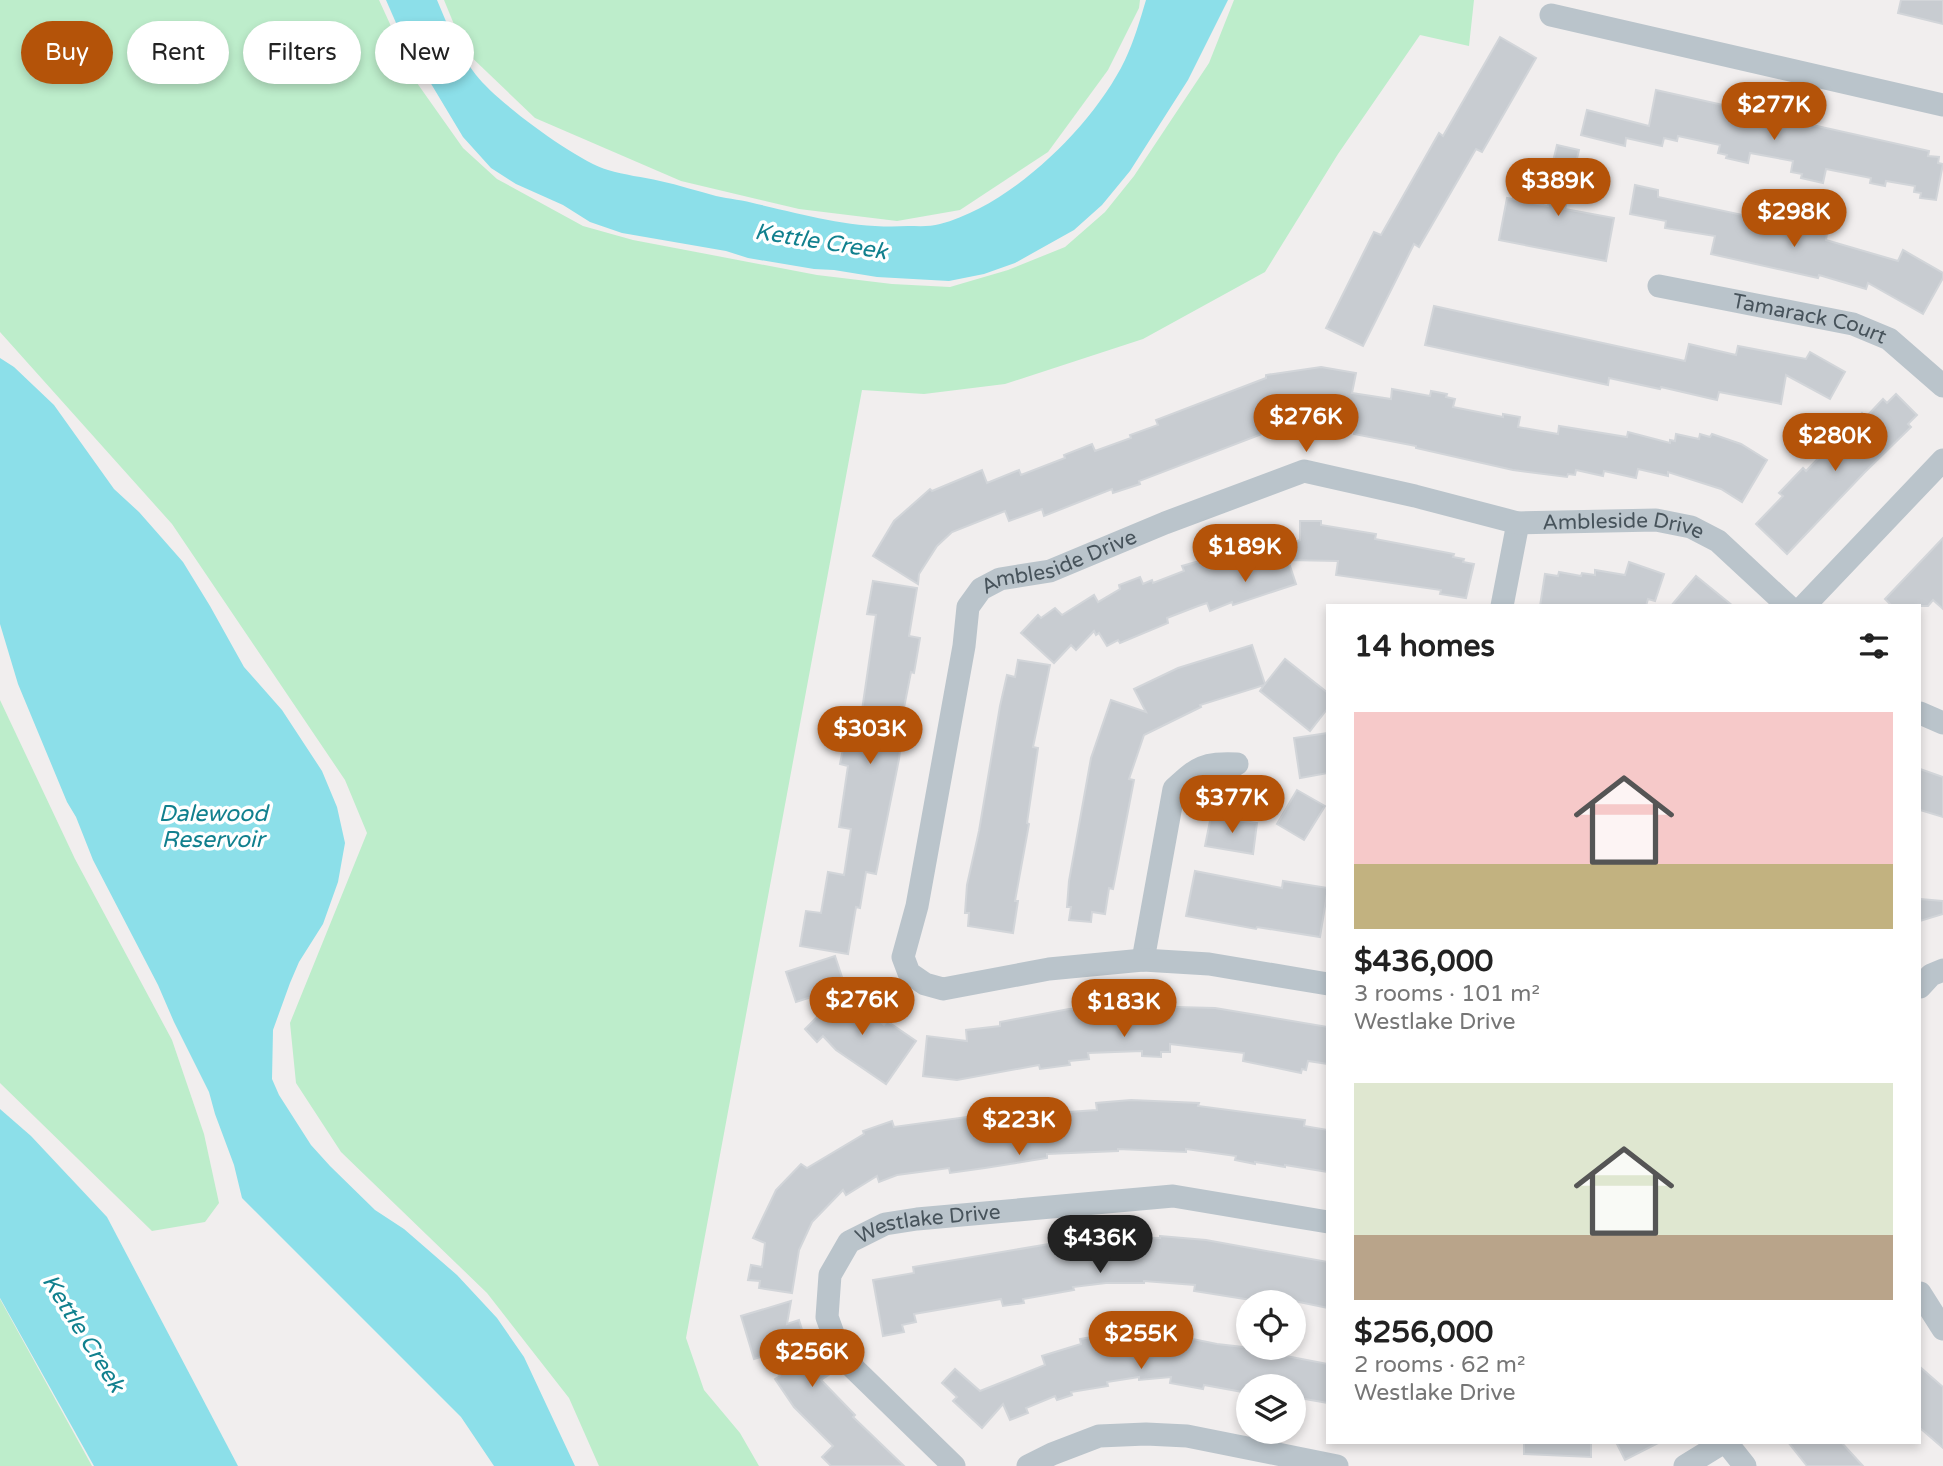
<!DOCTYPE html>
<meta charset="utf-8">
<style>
:root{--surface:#fff;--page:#f6f6f6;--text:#222;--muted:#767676;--accent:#b45309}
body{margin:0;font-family:"Varela Round",sans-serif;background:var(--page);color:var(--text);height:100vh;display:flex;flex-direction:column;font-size:26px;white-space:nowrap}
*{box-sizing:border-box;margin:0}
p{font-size:23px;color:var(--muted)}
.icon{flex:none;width:38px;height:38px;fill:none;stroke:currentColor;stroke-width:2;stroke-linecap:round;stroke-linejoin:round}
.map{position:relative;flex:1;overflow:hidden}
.drawer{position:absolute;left:1326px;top:604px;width:595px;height:840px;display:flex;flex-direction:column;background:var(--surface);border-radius:0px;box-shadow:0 4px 10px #0003}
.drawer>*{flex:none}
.guide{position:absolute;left:21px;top:21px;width:665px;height:63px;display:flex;gap:14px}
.tools{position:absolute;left:1236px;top:1290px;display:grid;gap:14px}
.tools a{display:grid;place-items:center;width:70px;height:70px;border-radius:50%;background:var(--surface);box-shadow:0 4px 10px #0003;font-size:35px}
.price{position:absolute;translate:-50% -60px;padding:0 16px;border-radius:24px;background:var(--accent);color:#fff;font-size:23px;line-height:46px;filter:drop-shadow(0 2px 4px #0008)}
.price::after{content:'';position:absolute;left:50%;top:42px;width:21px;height:16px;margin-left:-10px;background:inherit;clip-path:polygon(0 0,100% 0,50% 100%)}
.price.current{background:#222;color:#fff}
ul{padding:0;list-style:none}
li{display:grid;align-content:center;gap:14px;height:371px;padding:0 28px}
li span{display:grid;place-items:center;height:217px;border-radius:0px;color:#555}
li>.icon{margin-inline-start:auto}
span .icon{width:126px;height:126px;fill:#fffc;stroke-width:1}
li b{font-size:30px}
h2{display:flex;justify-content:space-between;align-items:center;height:84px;padding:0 28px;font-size:30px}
.tag{padding:0 24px;border-radius:32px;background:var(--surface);box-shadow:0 4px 10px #0003;font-size:24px;line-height:63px}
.tag.current{background:var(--accent);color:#fff}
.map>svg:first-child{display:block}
.green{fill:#bdedcb}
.water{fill:#8cdfe9}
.building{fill:#c8ccd1;stroke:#d2d5d9;stroke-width:2}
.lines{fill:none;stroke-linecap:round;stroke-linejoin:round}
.street{stroke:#bac4cb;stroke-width:23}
.labels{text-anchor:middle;stroke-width:7;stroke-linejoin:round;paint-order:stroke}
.street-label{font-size:21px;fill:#47535b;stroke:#fff}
.water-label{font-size:23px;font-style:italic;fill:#11808e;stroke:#fff}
</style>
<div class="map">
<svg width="1943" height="1466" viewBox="0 0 1943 1466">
<rect width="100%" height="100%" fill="#f1eeee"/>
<g class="green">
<polygon points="0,0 379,0 417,83 463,148 497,179 583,226 633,240 817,275 892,284 950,287 1008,270 1065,247 1105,212 1134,176 1209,63 1234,0 1474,0 1469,46 1420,35 1338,154 1265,272 1143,339 1005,384 924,394 862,390 686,1338 704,1390 740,1433 759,1466 599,1466 569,1398 487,1293 341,1152 296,1083 290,1023 367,833 345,780 172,524 0,332"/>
<polygon points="444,0 1140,0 1139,8 1108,70 1048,152 960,210 897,221 799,209 681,181 535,118 465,51"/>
<polygon points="0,700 75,859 172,1040 204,1134 219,1203 205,1222 152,1231 0,1083"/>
<polygon points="0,1299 92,1466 0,1466"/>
</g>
<g class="water">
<path d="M386 0H437C448 26 458 52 476 75 497 102 575 160 608 170 624 175 643 177 660 181 679 185 697 191 716 196 729 199 744 200 757 204 810 216 853 229 908 226 918 226 930 227 940 224 1012 205 1093 126 1125 60 1134 41 1140 20 1146 0H1228L1188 80 1130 171 1102 205 1074 230 1015 263 984 274 949 281 877 277 834 270 814 269 748 258 726 251 622 233 590 222 563 205 516 184 491 168 463 137 400 32Z"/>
<polygon points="0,358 14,367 54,405 114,489 139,512 183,562 210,606 244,667 282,710 322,771 337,807 345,843 338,882 323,924 299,962 290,983 273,1030 272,1079 279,1095 311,1145 330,1166 375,1210 404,1229 457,1275 497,1318 524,1357 575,1466 494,1466 461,1417 242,1198 234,1165 215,1114 209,1092 174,1022 158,985 93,860 76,817 67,802 18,684 0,624"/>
<polygon points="0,1109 31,1136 107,1217 238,1466 94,1466 0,1298"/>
</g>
<g class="building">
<polygon points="1901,0 1943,0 1943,24 1898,13"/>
<polygon points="1500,37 1536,58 1482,152 1476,149 1419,247 1414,244 1363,346 1326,328 1374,232 1381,235 1439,133 1443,136"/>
<polygon points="1656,90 1929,151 1928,156 1939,157 1938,163 1943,164 1936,200 1920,198 1921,193 1914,192 1915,186 1886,181 1885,186 1870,183 1871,178 1826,169 1823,183 1801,178 1802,174 1791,172 1793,161 1750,153 1748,163 1726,158 1727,155 1718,153 1720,145 1678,136 1677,141 1664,138 1662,146 1626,138 1625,146 1581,135 1587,110 1649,126"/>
<polygon points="1557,145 1579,150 1565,209 1614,218 1606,261 1499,240 1507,198 1548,206 1555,176 1550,174"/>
<polygon points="1635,185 1658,190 1658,197 1827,233 1826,240 1898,261 1903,250 1943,273 1943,278 1923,314 1868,283 1866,289 1819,275 1818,278 1711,254 1715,236 1665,228 1666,221 1630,214"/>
<polygon points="1434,306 1685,361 1689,344 1736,355 1738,346 1806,359 1810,352 1845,372 1830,399 1786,375 1781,404 1719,392 1717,400 1661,387 1660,389 1609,378 1608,385 1425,345"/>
<polygon points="1321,367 1356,373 1352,393 1391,399 1392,389 1430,396 1431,391 1447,394 1446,397 1455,399 1453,407 1503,417 1503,414 1520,417 1518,427 1558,434 1559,426 1627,437 1628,432 1670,443 1670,440 1675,441 1676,434 1699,439 1700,434 1710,437 1712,434 1741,444 1767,460 1742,502 1721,489 1668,472 1668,476 1638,469 1636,478 1604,471 1603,476 1576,470 1575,475 1568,474 1567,477 1513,470 1416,448 1416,446 1354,434 1357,418 1316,411 1266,420 1268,426 1260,429 1262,434 1139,481 1140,484 1113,493 1112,489 1044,516 1042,509 1009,521 1005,511 952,532 937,546 919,574 918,584 873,556 894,521 930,489 932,491 982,470 987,483 1019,470 1021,475 1065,458 1064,455 1092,444 1095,451 1131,438 1130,435 1158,425 1156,420 1266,378 1266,375"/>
<polygon points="1896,394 1917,415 1908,424 1911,427 1864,473 1787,554 1756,524 1783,496 1779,493 1803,468 1806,471 1862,413 1866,417 1883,399 1887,403"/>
<polygon points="1300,521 1321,521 1321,525 1376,534 1375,539 1454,554 1453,557 1464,559 1463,562 1474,564 1466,598 1440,594 1441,590 1336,575 1338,561 1288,560 1296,584 1233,605 1232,602 1210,611 1207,603 1198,606 1167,618 1168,623 1120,643 1118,640 1107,646 1099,633 1096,635 1094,631 1076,650 1071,645 1054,663 1021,633 1038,615 1041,618 1055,608 1062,615 1094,595 1098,602 1120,589 1119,585 1140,577 1143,584 1152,580 1153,583 1184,571 1182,566 1210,558 1268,537 1272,550 1300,540"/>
<polygon points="1943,538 1943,609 1933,600 1928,606 1892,606 1885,599"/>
<polygon points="1629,562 1664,574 1655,601 1648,599 1646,606 1540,606 1545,574 1558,576 1559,572 1581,576 1582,573 1595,575 1595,570 1625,575"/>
<polygon points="1696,576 1733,606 1671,606"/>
<polygon points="873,581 917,588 909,636 920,638 914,673 911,672 902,718 904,719 899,759 876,874 866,872 860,908 856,907 848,954 800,946 806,911 821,913 828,872 844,875 851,829 839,827 848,766 840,764 843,749 856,751 876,615 867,614"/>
<polygon points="1252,645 1265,684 1285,659 1328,693 1328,708 1310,731 1260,691 1264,685 1200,705 1201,707 1144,735 1129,779 1134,780 1113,889 1109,888 1105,914 1092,912 1091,922 1069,920 1071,907 1067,907 1069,881 1091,758 1111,700 1146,712 1134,689 1178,668"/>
<polygon points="1018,660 1050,665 1033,747 1038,748 1027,823 1029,824 1015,901 1018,901 1013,933 968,926 969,913 965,913 967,885 979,831 1000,706 1007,675 1015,677"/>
<polygon points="1328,733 1328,773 1300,778 1294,738"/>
<polygon points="1920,769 1943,777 1943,817 1920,810"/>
<polygon points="1297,790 1325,806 1304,840 1277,824"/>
<polygon points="1211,816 1257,823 1253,854 1205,846"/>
<polygon points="1195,871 1282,888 1283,881 1328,888 1320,937 1257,927 1256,929 1186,916"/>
<polygon points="1920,899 1943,901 1943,914 1920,921"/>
<polygon points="835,956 845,986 796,1002 786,972"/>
<polygon points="846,988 852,1007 859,1000 884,1025 887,1021 916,1041 886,1084 836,1050 823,1036 817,1042 805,1029"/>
<polygon points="1138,1006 1215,1008 1328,1027 1328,1064 1308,1061 1306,1070 1302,1069 1301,1073 1243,1061 1244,1053 1170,1044 1170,1052 1161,1052 1161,1057 1142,1056 1142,1051 1088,1053 1089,1059 1069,1061 1070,1065 1040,1069 1039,1065 957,1080 923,1076 927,1036 967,1041 966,1030 1000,1026 1000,1022 1069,1009"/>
<polygon points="1131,1100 1199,1103 1198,1106 1305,1120 1304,1126 1328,1130 1328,1172 1285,1165 1285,1167 1255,1162 1255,1164 1235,1160 1236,1156 1186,1149 1186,1152 1118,1149 1118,1151 1047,1154 1047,1158 985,1168 950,1173 949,1168 897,1175 879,1182 877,1176 846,1195 843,1190 812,1222 799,1250 792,1293 759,1288 760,1281 748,1280 751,1265 762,1267 765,1243 753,1238 776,1190 801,1164 807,1168 864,1134 863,1131 892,1121 894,1127 1003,1112 1004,1115 1009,1114 1011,1124 1069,1115 1069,1112 1097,1110 1096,1103"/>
<polygon points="1160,1236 1206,1240 1328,1262 1328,1308 1265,1295 1264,1302 1194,1291 1195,1285 1144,1281 1144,1283 1106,1283 1073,1287 1074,1290 1023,1299 1024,1303 1003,1306 1001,1299 914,1314 916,1322 902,1325 904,1332 883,1336 873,1280 914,1273 913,1267 1073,1240 1100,1237 1160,1238"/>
<polygon points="791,1301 787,1324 799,1320 812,1362 819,1358 830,1374 821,1380 855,1415 853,1417 904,1466 831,1466 822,1457 833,1446 794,1407 775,1379 780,1376 767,1355 754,1359 741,1316"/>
<polygon points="1162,1328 1163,1333 1217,1344 1287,1352 1286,1356 1328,1364 1328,1403 1293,1397 1293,1386 1248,1386 1248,1393 1204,1385 1203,1389 1170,1383 1171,1377 1139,1380 1139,1377 1107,1382 1108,1386 1071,1392 1072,1395 1057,1400 1055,1396 1026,1408 1028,1413 1010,1420 1003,1404 982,1428 953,1401 957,1397 942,1383 955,1369 980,1391 1045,1365 1042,1356 1081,1344 1080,1339 1125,1331"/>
<polygon points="1920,1367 1943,1387 1943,1448 1920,1428"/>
<polygon points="1524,1442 1591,1442 1591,1457 1524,1454"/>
<polygon points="1616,1442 1660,1442 1625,1460"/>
<polygon points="1788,1442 1841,1442 1863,1466 1807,1466"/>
</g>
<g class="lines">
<g class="street">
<polyline points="1551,15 1943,105"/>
<path id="s1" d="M1659 286 1853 324 1889 339 1943 386"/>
<polyline points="1502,606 1518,523"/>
<polyline points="1804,606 1943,460"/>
<polyline points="1920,713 1943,723"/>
<path d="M1143 960 1174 789C1199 766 1203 763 1237 764"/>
<path id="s2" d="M1328 984 1209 964 1143 960 1049 969 943 989 925 984 909 973 903 957 917 906 964 646 968 607 981 589 1000 579 1050 571 1165 523 1304 471 1415 496 1518 523 1656 520 1691 527 1718 541 1788 606"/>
<polyline points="1920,987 1931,975 1943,970"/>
<polyline points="1920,1293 1943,1329"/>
<polyline points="1726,1442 1745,1466"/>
<path id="s3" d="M954 1466 841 1356 827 1317 830 1275 849 1242 885 1224 917 1219 1173 1196 1328 1222"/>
<polyline points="1028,1466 1052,1454 1099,1436 1146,1434 1187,1436 1337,1466"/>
<polyline points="1685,1466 1724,1442"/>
</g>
</g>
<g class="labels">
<g class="street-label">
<text dy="7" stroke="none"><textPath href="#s1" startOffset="154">Tamarack Court</textPath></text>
<text dy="7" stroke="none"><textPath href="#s2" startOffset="1494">Ambleside Drive</textPath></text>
<text dy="7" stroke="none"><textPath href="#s2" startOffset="906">Ambleside Drive</textPath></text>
<text dy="7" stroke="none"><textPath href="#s3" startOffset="362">Westlake Drive</textPath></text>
</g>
<g class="water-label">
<text transform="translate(821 241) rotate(9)" y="8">Kettle Creek</text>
<text x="213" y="821">Dalewood<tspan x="213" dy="26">Reservoir</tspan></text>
<text transform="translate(84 1333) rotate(58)" y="8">Kettle Creek</text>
</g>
</g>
</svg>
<div class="tools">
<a><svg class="icon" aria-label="locate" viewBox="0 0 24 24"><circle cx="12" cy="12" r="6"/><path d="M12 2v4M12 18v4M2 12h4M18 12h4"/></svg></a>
<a><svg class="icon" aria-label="layers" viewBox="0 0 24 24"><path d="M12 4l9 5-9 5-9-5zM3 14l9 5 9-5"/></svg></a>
</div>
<b class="price" style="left:1774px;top:142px">$277K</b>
<b class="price" style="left:1558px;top:218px">$389K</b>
<b class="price" style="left:1794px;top:249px">$298K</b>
<b class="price" style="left:1306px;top:454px">$276K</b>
<b class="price" style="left:1835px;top:473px">$280K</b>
<b class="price" style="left:1245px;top:584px">$189K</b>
<b class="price" style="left:870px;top:766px">$303K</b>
<b class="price" style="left:1232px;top:835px">$377K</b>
<b class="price" style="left:862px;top:1037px">$276K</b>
<b class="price" style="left:1124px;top:1039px">$183K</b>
<b class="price" style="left:1019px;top:1157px">$223K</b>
<b class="price current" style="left:1100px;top:1275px">$436K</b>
<b class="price" style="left:1141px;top:1371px">$255K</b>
<b class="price" style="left:812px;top:1389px">$256K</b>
<div class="guide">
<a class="tag current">Buy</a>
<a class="tag">Rent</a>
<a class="tag">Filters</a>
<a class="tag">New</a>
</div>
<section class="drawer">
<h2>14 homes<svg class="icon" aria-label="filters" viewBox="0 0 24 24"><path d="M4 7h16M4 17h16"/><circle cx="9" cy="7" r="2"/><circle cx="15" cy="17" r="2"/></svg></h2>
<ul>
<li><span style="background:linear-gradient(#f6c9c9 70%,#c2b280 0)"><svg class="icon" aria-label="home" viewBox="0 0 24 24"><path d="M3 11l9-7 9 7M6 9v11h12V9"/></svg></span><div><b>$436,000</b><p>3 rooms · 101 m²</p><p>Westlake Drive</p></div></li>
<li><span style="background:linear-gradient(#dfe7d0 70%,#b9a48a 0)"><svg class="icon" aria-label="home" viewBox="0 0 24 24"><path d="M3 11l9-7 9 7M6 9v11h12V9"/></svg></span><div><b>$256,000</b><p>2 rooms · 62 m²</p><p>Westlake Drive</p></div></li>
</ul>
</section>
</div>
